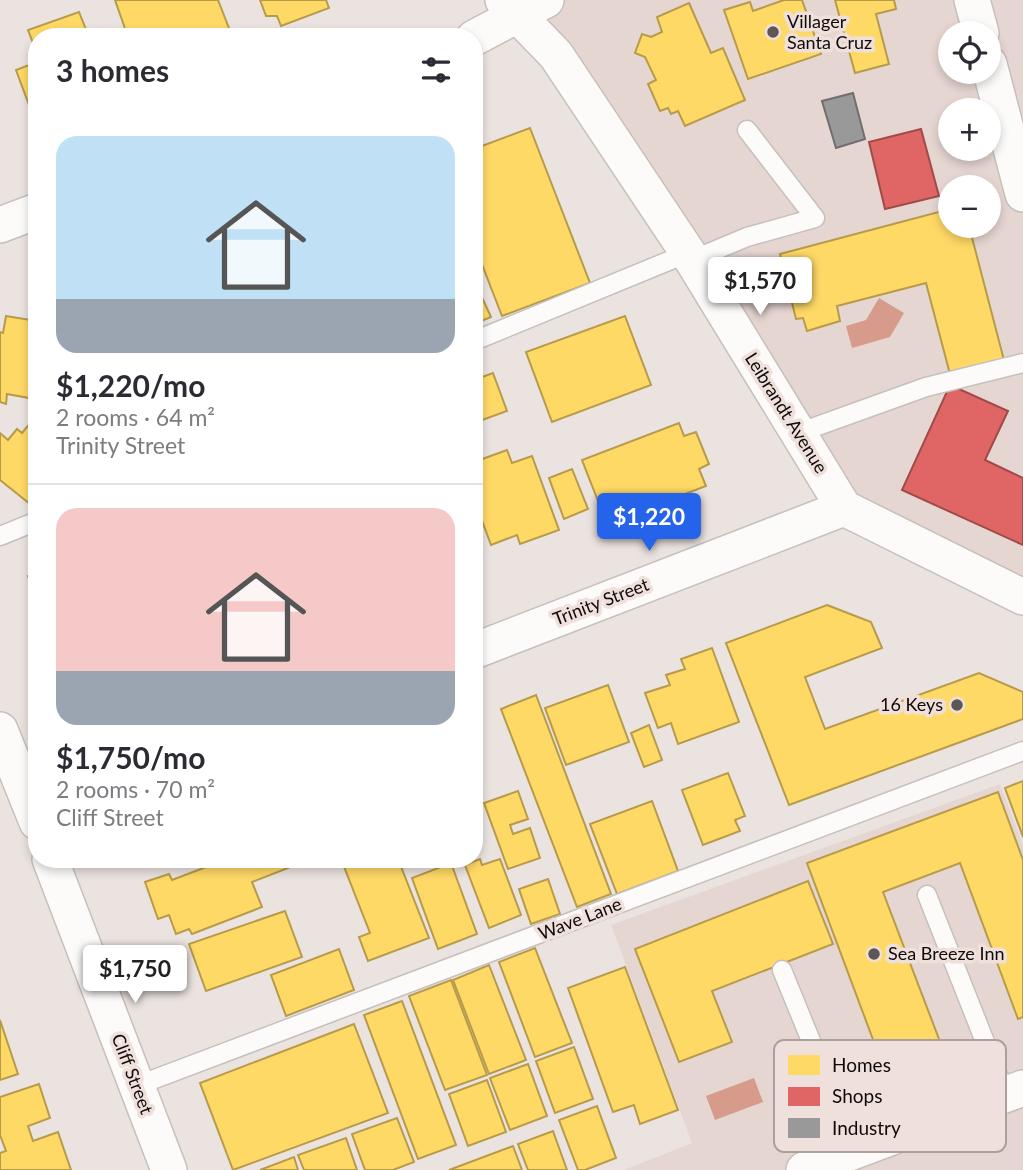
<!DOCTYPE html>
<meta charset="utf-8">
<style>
:root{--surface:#fff;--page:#f7f7f7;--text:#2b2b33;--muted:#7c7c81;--line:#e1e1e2;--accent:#2563eb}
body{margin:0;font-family:Lato,sans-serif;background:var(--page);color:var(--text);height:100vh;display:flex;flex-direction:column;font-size:26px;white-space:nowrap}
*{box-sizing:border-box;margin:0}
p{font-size:23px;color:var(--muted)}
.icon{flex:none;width:38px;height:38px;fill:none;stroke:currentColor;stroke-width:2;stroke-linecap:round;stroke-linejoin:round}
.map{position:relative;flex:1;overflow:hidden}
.details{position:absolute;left:28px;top:28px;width:455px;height:840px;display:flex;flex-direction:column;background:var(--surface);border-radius:28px;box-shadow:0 4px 10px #0003}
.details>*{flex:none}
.fabs{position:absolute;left:938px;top:21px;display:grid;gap:14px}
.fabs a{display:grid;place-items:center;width:63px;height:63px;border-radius:50%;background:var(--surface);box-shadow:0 4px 10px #0003;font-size:35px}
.price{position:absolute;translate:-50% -60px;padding:0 16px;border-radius:7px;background:#fff;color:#222;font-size:23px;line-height:46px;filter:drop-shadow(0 2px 4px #0008)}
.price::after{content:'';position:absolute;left:50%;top:42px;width:21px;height:16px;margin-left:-10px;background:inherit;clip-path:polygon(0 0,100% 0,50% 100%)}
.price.current{background:var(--accent);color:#fff}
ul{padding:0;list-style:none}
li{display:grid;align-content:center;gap:14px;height:371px;padding:0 28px}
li+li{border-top:2px solid var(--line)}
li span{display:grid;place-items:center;height:217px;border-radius:21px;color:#555}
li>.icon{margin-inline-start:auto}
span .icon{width:126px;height:126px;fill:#fffc;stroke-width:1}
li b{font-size:30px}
h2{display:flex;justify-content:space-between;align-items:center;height:84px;padding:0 28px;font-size:30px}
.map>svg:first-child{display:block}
.built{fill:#e6d6d1;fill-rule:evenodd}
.water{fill:#d79b8c}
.homes{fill:#ffd966;stroke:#b79b4a;stroke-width:2}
.shops{fill:#e06666;stroke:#a14a4a;stroke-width:2}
.industry{fill:#999;stroke:#706e6e;stroke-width:2}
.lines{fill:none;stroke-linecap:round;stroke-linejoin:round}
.lane-casing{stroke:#c6c0bd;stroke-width:21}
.street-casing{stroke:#c6c0bd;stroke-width:38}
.lane{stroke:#fcfbfa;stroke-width:18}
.street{stroke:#fcfbfa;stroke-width:35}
.poi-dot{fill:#5c5654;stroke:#efe0dc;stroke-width:2.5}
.labels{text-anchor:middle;stroke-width:7;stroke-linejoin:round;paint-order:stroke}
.poi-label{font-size:18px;fill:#0f0a09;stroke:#efe0dc;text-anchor:start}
.street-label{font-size:18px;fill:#0f0a09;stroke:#efe0dc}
.key{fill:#efe0dc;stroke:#aca09d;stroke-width:2}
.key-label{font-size:19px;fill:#0f0a09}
</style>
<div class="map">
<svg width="1023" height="1170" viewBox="0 0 1023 1170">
<rect width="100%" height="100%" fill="#ebe3e0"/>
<g class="built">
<path d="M537 0H1023V597L844 508 519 16ZM950 33H989V72H950ZM950 110H989V149H950ZM950 187H989V226H950Z"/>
<polygon points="1000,784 1023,845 1023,1170 624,1170 692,1143 611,925"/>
</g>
<g class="water">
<polygon points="879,298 904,313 890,337 852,348 846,326 866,320"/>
<polygon points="754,1078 763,1102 715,1120 706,1096"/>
</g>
<g class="homes">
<polygon points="115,0 218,0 232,36 128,37"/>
<polygon points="260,0 326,0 329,8 281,26 277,16 266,16"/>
<polygon points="784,0 802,0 821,54 748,79 724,10 750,2 753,11"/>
<polygon points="835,0 894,0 896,9 876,14 889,64 855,73"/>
<polygon points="689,3 711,53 723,48 745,100 685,126 678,111 671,114 668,108 660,111 648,84 656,80 645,57 635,53 642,34 651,37 662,32 657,17"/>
<polygon points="79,12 89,37 37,37 37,53 28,30"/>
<polygon points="37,62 37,120 35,121 16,70"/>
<polygon points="530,128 590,283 502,316 474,244 474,149"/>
<polygon points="950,209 950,226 969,226 1005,364 951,378 926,283 837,306 840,321 807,331 803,318 796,319 780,254"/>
<polygon points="474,280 491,317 474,324"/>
<polygon points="6,316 37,321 37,392 31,391 29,398 7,394 6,404 0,402 0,332 3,333"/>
<polygon points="625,316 651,385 552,422 526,352"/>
<polygon points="493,373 507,411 474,423 474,380"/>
<polygon points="36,416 37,507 35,508 0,480 0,433 8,440 17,429 22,433"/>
<polygon points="679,423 684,436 696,432 709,464 699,469 706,486 607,524 582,460"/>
<polygon points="507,450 512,463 532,456 559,530 520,544 517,535 491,545 474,499 474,462"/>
<polygon points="572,469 588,509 564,519 549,478"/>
<polygon points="37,573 37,600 28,576"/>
<polygon points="827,605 871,622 882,648 805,677 825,729 979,673 1023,692 1023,719 789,805 726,643"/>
<polygon points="712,648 739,722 678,744 671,723 658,728 645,693 670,685 666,675 685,669 681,659"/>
<polygon points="608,685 629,742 566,765 545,708"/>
<polygon points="536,695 611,894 577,907 501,709"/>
<polygon points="649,725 662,760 644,767 631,733"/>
<polygon points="728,773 745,816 735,820 740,831 703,845 682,790"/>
<polygon points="1023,781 1023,837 1005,788"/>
<polygon points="474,786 481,805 474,808"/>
<polygon points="518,791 528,819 510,825 513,834 530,828 540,858 508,869 484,803"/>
<polygon points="998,792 1023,860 1023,1017 1018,1019 960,863 883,892 942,1047 884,1069 807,863"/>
<polygon points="652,801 678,871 617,894 590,824"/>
<polygon points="227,859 305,859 306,861 252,882 262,907 192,934 189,929 176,934 169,915 158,919 145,882 169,874 172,880"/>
<polygon points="341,859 398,859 429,938 368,961 359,937 370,933"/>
<polygon points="480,859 482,865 500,859 521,915 489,928 465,865"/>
<polygon points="451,863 477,934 438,949 412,878"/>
<polygon points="548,879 560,914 531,924 519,889"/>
<polygon points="808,881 833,944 712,991 732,1042 679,1062 635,949"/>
<polygon points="285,911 302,957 206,991 189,944"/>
<polygon points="535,948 572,1043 535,1057 499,962"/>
<polygon points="339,949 354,990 286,1016 271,975"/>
<polygon points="489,965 526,1060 489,1074 453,980"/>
<polygon points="625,967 678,1110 640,1124 634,1105 613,1112 568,988"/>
<polygon points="451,980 487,1075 445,1090 409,996"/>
<polygon points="402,1001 456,1145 418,1159 364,1015"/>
<polygon points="0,1020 18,1074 0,1080"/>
<polygon points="354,1024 388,1113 233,1170 200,1083"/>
<polygon points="574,1047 593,1099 555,1113 536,1061"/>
<polygon points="528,1064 547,1116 510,1130 490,1078"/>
<polygon points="487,1080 506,1132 468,1146 449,1094"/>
<polygon points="39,1084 50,1118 28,1126 33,1141 58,1132 71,1170 0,1170 0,1153 6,1151 0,1135 0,1097"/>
<polygon points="597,1106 616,1158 585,1170 578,1170 559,1120"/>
<polygon points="397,1118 414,1162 393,1170 365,1170 352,1134"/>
<polygon points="553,1131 567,1170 528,1170 518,1144"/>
<polygon points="346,1138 357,1170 304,1170 298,1155"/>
<polygon points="513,1146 522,1170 449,1170"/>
<polygon points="294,1157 298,1170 260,1170"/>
</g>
<g class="shops">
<polygon points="921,129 939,196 885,209 869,142"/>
<polygon points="950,385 1008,411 985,460 1023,478 1023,545 902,490"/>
</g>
<polygon class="industry" points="853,93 865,139 836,148 822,101"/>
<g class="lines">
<g class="lane-casing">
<g id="lane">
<polyline points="692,260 747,237 815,218 747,130"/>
<polyline points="474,341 688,253"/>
<polyline points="798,433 926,387 1023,363"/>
<polyline points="0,536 37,521"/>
<polyline points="927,895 1006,1095"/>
<polyline points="782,970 856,1151"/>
<polyline points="136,1086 1023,751"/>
</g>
</g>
<g class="street-casing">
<g id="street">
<polyline points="503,0 556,55 688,253 844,508 1023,597"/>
<polyline points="972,0 981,33"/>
<polyline points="474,38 546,0"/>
<polyline points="989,64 1023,194"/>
<polyline points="0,225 37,211"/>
<polyline points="474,651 844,508"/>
<polyline points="0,730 37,822"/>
<polyline points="50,859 169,1170"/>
<polyline points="804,1170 1023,1088"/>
</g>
</g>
<use href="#lane" class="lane"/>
<use href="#street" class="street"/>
</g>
<g class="poi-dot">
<circle cx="773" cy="32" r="7"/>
<circle cx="957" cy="705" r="7"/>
<circle cx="874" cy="954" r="7"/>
</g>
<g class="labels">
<g class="poi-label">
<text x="787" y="28">Villager<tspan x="787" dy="21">Santa Cruz</tspan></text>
<text x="943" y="711" text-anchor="end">16 Keys</text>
<text x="888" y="960">Sea Breeze Inn</text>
</g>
<g class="street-label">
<text transform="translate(786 413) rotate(58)" y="6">Leibrandt Avenue</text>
<text transform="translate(601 602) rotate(-21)" y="6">Trinity Street</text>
<text transform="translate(580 919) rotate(-21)" y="6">Wave Lane</text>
<text transform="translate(132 1074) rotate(69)" y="6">Cliff Street</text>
</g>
</g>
<rect x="774" y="1040" width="232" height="112" rx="10" class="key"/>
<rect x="788" y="1055" width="32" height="20" fill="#ffd966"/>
<rect x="788" y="1087" width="32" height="19" fill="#e06666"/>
<rect x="788" y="1118" width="32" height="20" fill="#999"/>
<g class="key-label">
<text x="832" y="1072">Homes</text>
<text x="832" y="1103">Shops</text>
<text x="832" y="1135">Industry</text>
</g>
</svg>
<div class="fabs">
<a><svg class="icon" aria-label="locate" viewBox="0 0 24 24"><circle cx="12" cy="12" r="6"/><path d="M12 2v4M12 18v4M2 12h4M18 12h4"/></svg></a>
<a>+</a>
<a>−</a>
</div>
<b class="price" style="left:760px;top:317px">$1,570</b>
<b class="price current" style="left:649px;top:553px">$1,220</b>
<b class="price" style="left:135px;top:1005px">$1,750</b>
<section class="details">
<h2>3 homes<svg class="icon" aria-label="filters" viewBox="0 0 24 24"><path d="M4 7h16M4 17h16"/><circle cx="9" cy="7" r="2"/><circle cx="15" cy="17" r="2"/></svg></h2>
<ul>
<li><span style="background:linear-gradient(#bfe0f5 75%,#9aa5b1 0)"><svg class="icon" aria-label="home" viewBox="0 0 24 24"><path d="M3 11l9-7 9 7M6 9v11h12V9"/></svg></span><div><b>$1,220/mo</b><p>2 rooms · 64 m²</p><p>Trinity Street</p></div></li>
<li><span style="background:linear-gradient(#f6c9c9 75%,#9aa5b1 0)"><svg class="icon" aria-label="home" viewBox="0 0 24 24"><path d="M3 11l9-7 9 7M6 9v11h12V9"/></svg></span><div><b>$1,750/mo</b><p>2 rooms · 70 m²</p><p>Cliff Street</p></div></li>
</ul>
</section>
</div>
